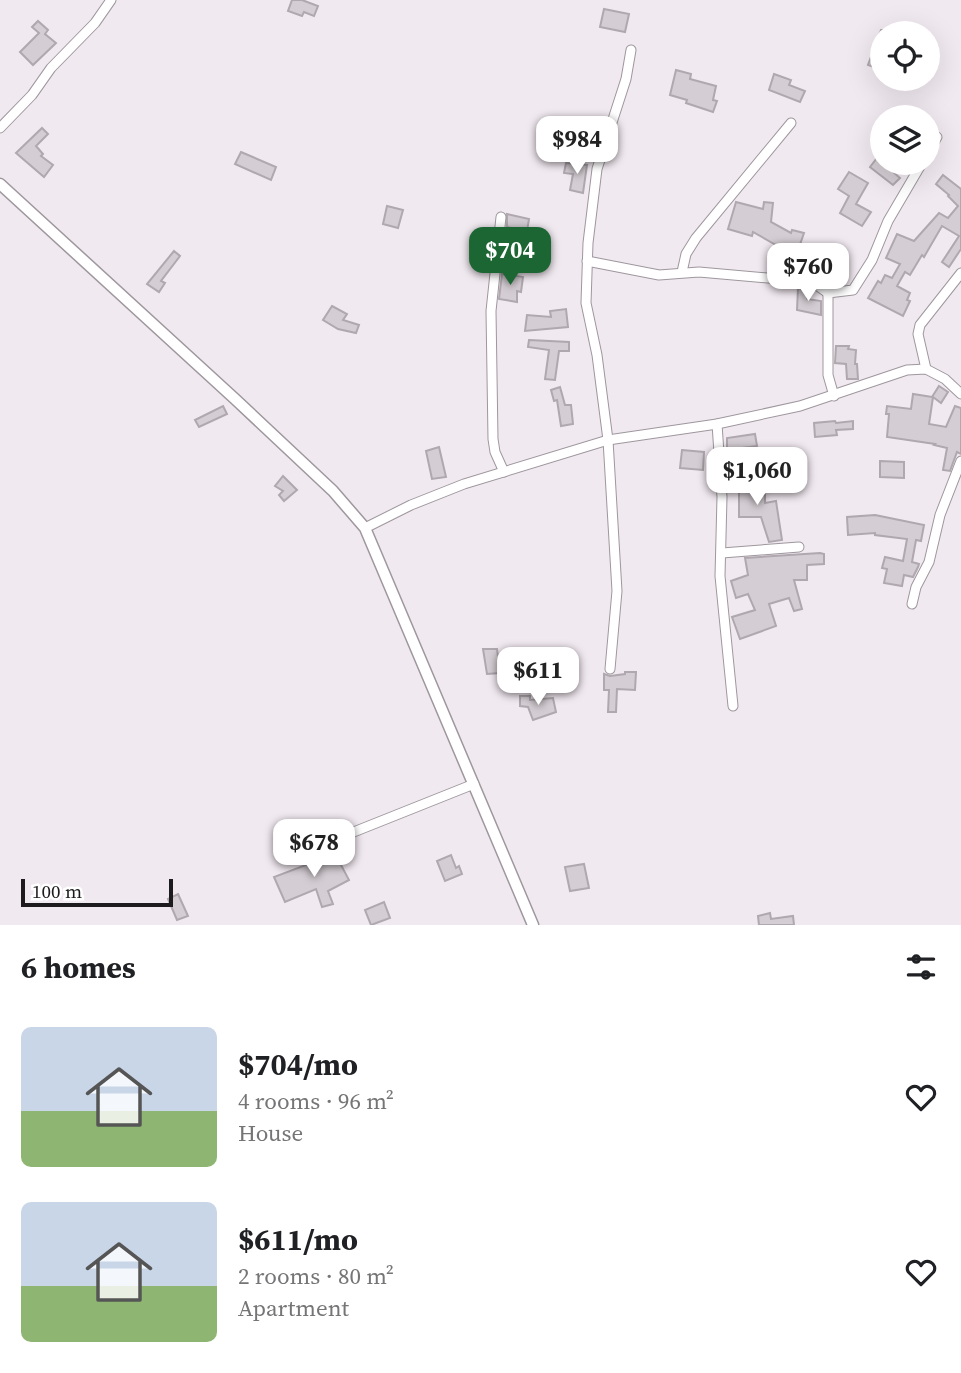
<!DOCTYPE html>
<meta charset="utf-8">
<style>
:root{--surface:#fff;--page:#f6f6f6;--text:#202124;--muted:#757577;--accent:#1c6634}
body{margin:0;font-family:"Source Serif 4",serif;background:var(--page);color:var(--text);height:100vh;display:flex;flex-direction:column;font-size:26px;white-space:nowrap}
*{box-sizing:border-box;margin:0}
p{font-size:23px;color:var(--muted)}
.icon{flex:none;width:38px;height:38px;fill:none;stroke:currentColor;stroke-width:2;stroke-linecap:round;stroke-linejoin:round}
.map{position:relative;height:925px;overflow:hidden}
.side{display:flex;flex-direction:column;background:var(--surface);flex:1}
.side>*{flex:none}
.controls{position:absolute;left:870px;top:21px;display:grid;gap:14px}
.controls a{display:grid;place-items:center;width:70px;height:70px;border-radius:50%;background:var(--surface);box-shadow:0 7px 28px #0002;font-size:35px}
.scale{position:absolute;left:21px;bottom:18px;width:152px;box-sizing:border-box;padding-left:7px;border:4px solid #1e1b1e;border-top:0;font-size:19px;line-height:24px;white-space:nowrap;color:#1e1b1e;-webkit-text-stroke:5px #fff;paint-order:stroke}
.price{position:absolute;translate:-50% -60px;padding:0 16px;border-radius:14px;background:#fff;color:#222;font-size:23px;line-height:46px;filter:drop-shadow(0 2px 4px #0008)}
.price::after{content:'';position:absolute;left:50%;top:42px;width:21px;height:16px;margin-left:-10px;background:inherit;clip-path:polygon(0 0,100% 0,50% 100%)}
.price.on{background:var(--accent);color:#fff}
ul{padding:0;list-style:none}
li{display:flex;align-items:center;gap:21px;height:175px;padding:0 21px}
li span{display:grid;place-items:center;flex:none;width:196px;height:140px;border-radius:10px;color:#555}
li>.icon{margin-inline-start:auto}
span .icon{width:84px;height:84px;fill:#fffc;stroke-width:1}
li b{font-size:30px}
h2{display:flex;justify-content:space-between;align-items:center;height:84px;padding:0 21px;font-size:30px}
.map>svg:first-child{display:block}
.building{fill:#d4cdd3;stroke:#afa8ae;stroke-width:2}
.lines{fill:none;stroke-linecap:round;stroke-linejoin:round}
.minor-casing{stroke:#9e979d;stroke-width:11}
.tertiary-casing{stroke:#9e979d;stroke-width:13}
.minor{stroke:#fff;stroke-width:9}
.tertiary{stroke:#fff;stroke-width:10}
</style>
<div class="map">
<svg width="961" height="925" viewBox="0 0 961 925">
<rect width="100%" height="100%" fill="#f1e9f0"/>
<g class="building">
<polygon points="292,0 302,0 318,6 314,16 304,12 302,16 288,11"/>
<polygon points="604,9 629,14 625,32 600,27"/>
<polygon points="38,21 48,30 45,34 56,43 33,65 20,52 39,33 32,27"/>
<polygon points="881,30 882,30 882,70 868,65"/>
<polygon points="676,70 691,74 690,79 716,86 713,100 717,101 713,112 686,103 687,100 670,95"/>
<polygon points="774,74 791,80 789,85 805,91 800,102 769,90"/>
<polygon points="42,128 48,134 36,146 43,154 41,156 53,165 44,177 16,153"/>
<polygon points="241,152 276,167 271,180 235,164"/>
<polygon points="877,158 900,178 893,185 870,167"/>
<polygon points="566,163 587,165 583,193 570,190 573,174 564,173"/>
<polygon points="849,172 868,183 856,204 871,212 862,226 840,213 849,196 838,189"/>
<polygon points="943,175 961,189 961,249 949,267 942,262 959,236 942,226 924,257 922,255 910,275 905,272 897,286 910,293 907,300 910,301 903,316 868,298 878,281 881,283 885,275 892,278 900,264 886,258 897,234 914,241 939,213 948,218 958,206 948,196 949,195 936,184"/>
<polygon points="736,202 763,209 764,202 773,203 771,222 791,233 792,230 804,233 796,256 813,259 810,276 791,271 790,273 786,273 789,249 787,247 776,245 753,232 752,236 728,229"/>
<polygon points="387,206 403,210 398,228 383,224"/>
<polygon points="507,214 529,219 527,231 507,227"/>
<polygon points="174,251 180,256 161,281 165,283 159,292 147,284"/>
<polygon points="502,274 523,277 521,292 517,291 517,302 499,299"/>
<polygon points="798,288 808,290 807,299 821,301 821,315 797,310"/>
<polygon points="332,306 347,314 343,320 359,325 356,333 338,329 323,320"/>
<polygon points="566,309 568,327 525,331 527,315 551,317 550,311"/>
<polygon points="529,340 569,342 569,351 559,351 555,380 545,379 549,350 528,347"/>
<polygon points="836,346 849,346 848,349 856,350 855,364 857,364 858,379 847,379 846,364 835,363"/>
<polygon points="939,386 948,392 941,403 933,397 929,424 946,427 955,406 961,408 961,454 957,452 950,471 943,470 947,448 934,445 935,444 887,437 889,414 886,414 887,406 911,409 913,394 932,397"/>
<polygon points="560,387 565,405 571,405 573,424 561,426 557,400 554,401 551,390"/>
<polygon points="223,406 227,414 199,427 195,420"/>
<polygon points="835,421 836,423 853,421 853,429 836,430 837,435 815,437 814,423"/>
<polygon points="755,434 757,446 741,448 742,459 727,462 727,438"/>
<polygon points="439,447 446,477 432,479 426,451"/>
<polygon points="682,450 704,452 703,470 680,468"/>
<polygon points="880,461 904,462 904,478 880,477"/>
<polygon points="283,476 297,490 284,501 279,495 283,491 275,486"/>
<polygon points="755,477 758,495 765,495 765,503 776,501 782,540 769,542 761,517 739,517 739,490 730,492 728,482"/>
<polygon points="875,515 924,525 921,541 916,540 912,562 919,564 918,567 913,577 904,575 902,586 884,583 887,569 882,568 885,557 903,561 907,539 875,535 875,533 848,535 847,517"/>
<polygon points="820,553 824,554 824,564 807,565 807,580 794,580 802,609 794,611 789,598 769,604 776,626 740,639 732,617 755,610 748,594 736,598 731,581 748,575 745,558"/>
<polygon points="483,649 497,649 500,673 487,674"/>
<polygon points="625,672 636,672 635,690 617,689 616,712 608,712 609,690 604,690 604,674 610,676 625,674"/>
<polygon points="520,696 530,696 530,700 553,698 556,712 533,720 528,707 520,706"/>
<polygon points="332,848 349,880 328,891 333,904 322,907 316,889 285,902 274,877 322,859 319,853"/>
<polygon points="451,855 456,868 459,866 462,874 445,881 437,861"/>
<polygon points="584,864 589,888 570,891 565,867"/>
<polygon points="178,894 188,916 177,920 168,899"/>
<polygon points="384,902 390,918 371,925 365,910"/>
<polygon points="770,913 771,919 793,916 794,925 759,925 758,916"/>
</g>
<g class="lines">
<g class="minor-casing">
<g id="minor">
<polyline points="0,128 32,95 51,68 95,23 111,0"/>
<polyline points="928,153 937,137"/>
<polyline points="501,217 491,311 493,439 495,452 504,472"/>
<polyline points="587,261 659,275 699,272 801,281 815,284 828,293 853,290 872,260 888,221 922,163"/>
<polyline points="682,272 686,254 696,238 791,123"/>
<polyline points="828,293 828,375 834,396"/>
<polyline points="926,369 918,334 920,325 961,273"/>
<polyline points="717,424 722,497 720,576 733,706"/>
<polyline points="365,528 411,505 464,484 608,440 717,424 800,406 907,370 926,369 945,379 961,394"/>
<polyline points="722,553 799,547"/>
<polyline points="912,604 916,587 929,562 940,515 961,461"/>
<polyline points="610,669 617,591 608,440 597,355 586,303 588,243 597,169 626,79 631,50"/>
<polyline points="316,847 474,784"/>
</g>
</g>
<g class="tertiary-casing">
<polyline id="tertiary" points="0,184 235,399 333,491 365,528 533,925"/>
</g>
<use href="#minor" class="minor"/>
<use href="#tertiary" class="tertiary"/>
</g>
</svg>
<div class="controls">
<a><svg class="icon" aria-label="locate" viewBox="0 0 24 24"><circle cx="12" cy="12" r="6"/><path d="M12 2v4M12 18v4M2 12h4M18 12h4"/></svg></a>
<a><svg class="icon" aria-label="layers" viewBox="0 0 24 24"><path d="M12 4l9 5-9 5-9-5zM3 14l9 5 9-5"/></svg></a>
</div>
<div class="scale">100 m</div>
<b class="price" style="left:577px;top:176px">$984</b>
<b class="price on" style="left:510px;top:287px">$704</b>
<b class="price" style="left:808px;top:303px">$760</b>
<b class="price" style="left:757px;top:507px">$1,060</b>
<b class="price" style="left:538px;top:707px">$611</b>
<b class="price" style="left:314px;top:879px">$678</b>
</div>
<section class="side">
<h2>6 homes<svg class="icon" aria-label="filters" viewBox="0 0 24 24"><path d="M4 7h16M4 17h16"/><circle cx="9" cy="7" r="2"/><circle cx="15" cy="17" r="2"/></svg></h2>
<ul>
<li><span style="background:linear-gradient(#c9d6e8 60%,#8fb573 0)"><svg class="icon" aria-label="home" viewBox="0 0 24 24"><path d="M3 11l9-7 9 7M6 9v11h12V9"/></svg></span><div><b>$704/mo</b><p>4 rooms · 96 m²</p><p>House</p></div><svg class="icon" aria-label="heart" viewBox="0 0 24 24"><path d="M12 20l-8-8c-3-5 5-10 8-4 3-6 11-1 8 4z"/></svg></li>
<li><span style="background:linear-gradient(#c9d6e8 60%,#8fb573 0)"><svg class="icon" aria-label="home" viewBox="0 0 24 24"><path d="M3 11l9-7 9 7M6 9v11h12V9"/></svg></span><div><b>$611/mo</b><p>2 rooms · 80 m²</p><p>Apartment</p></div><svg class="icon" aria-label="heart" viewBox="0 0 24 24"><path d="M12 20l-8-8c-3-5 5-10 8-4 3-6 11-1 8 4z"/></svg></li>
</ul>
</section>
